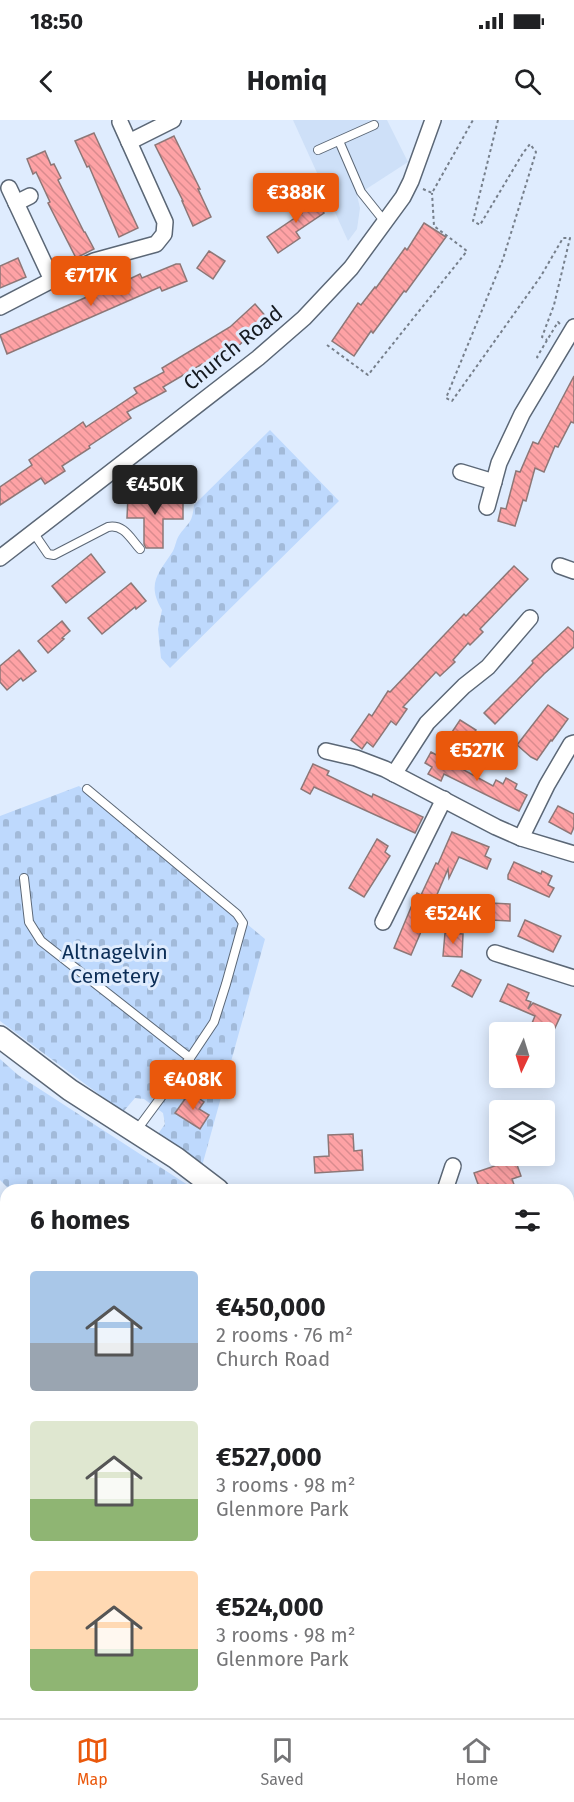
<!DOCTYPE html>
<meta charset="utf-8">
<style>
:root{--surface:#fff;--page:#f6f6f6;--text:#202124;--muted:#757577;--line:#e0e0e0;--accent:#ea580c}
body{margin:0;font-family:"Fira Sans",sans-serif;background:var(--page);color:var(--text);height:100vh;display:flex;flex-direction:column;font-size:22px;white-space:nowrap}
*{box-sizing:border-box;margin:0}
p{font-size:20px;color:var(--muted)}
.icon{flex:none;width:33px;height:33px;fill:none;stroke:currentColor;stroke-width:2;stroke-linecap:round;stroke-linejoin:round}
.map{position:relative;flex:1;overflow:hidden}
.drawer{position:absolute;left:0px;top:1064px;width:574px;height:536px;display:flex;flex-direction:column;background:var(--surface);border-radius:18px 18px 0 0;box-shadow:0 3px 15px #0003}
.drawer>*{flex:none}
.needle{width:39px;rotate:184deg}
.tools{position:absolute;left:489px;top:902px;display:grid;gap:12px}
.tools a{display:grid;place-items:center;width:66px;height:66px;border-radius:6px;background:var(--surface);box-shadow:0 3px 15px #0003;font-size:30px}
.price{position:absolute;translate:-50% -51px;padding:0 14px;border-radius:6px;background:var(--accent);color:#fff;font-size:20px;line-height:39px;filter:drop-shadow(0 2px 3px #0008)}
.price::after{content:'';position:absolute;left:50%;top:36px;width:18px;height:14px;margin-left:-9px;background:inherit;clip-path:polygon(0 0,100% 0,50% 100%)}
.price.on{background:#222;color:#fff}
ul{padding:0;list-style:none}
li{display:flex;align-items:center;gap:18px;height:150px;padding:0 30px}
li span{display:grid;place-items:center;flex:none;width:168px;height:120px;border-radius:6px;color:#555}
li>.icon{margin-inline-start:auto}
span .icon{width:72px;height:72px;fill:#fffc;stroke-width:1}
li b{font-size:26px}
h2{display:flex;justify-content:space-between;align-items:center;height:72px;padding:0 30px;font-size:26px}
.status{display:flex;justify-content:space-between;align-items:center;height:42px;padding:0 30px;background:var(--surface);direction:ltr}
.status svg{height:16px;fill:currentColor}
header{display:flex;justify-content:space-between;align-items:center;height:78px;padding:0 30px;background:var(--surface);font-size:27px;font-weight:700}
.tab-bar{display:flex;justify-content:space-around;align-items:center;height:84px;border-top:2px solid var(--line);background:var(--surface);font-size:16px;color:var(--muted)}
.tab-bar a{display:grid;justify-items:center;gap:3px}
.tab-bar .on{color:var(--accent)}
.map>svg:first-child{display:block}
.built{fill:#cee0f8}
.cemetery{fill:url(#cemetery-stones)}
.building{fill:url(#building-back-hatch);stroke:#8d7777;stroke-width:1.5}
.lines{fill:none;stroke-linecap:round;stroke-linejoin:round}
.service-casing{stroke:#5b6776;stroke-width:10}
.minor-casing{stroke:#5b6776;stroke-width:18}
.secondary-casing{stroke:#5b6776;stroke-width:24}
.trunk-casing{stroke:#5b6776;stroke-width:28}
.path{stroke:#767f8b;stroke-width:2;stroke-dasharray:3 3;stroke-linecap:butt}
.service{stroke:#fff;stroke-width:8}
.minor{stroke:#fff;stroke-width:15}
.secondary{stroke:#fff;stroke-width:21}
.trunk{stroke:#fff;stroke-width:26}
.labels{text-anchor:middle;stroke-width:6;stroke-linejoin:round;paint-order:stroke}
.street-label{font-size:21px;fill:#151a20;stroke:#dfecfe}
.park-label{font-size:21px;fill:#0c2e57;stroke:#dfecfe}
</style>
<div class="status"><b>18:50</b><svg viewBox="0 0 49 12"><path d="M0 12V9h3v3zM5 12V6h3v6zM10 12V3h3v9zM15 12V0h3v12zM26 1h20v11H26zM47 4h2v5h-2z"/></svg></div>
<header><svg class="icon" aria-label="back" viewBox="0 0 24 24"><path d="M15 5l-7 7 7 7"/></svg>Homiq<svg class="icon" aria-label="search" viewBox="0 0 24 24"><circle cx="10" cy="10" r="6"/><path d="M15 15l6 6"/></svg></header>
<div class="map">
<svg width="574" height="1598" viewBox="0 0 574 1598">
<defs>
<pattern id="cemetery-stones" width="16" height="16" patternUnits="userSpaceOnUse" patternTransform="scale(1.5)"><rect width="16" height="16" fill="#bed9fd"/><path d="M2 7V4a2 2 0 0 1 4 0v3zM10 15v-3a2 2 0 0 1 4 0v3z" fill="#a2bad9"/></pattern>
<pattern id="building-back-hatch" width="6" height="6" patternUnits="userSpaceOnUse" patternTransform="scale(1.5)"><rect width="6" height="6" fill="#fea2a5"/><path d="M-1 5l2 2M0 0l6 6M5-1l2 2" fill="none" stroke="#d98b8e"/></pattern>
</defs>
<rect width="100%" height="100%" fill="#dfecfe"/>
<g class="built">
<polygon points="293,0 387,0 408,42 357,75 360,88 357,109 348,121"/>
<polygon points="0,1332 6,1335 6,1593 398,1593 401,1598 0,1598"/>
</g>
<g class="cemetery">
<path d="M270 310 339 381 170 548 161 538 158 509 162 490C146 463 159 453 173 431 176 425 176 419 180 414 190 401 192 403 194 385Z"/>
<polygon points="79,666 265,819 202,1046 158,1014 165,1004 163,993 144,979 135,978 123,992 0,901 0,696"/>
<polygon points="0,939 18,955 194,1069 9,1069 0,1060"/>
</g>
<g class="building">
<polygon points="94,13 138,108 119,117 89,46 87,47 75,21"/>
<polygon points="174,16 200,69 198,69 211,97 193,106 182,81 183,81 155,25"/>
<polygon points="45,31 51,45 54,44 61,58 58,60 84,112 85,112 94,129 76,138 48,83 50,82 36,52 33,54 27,39"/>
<polygon points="311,73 324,93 296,112 300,118 278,133 267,117 302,93 296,83"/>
<polygon points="424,103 446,117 406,172 404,171 373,213 371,211 354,236 332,221 358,183 361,185 375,167 376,168 405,128 407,130"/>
<polygon points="209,131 225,141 213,159 197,148"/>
<polygon points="18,138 26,157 0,168 0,146"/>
<polygon points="176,144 180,144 187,161 162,171 160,167 7,234 0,215 89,176 101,170 102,172 140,154 142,158"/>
<polygon points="255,184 268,199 236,228 204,247 202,244 163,267 166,271 127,292 131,298 89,326 90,328 62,346 65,351 45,364 41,358 0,385 0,367 32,345 29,340 83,302 86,307 137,273 134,268 164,252 162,248 230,207"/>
<polygon points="574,256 574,303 571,302 558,327 555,326 544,352 535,348 526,381 523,380 515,406 498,401 501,388 506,389 516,351 520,352 533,322 538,324"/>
<polygon points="128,376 183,377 183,399 163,399 163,428 146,428 144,424 144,398 127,398"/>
<polygon points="91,434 105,452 66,483 52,466"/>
<polygon points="514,446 528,459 480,509 483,512 470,525 468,523 453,540 455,542 440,556 436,552 403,587 407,589 396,605 391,601 373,627 367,622 362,629 351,620 369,594 372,596 388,571 390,572 464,494 466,496"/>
<polygon points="131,463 146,481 136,489 135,487 102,514 88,498"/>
<polygon points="62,501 70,511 62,518 64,519 48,533 38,521"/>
<polygon points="568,507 574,512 574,527 544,554 495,604 484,593 517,560 533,543 532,541"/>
<polygon points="19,530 36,551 23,561 21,558 7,570 0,562 0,546"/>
<polygon points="548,585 568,599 552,621 551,620 537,640 531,637 517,625"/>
<polygon points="460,600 476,610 464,628 448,618"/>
<polygon points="431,632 493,666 496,660 503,664 506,658 517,664 515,669 527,675 519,691 444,654 441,661 428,654 432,647 425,643"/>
<polygon points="313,644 329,651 327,655 372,677 373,674 423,697 415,713 314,667 310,674 301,669"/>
<polygon points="558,686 574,694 574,707 571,714 549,702"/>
<polygon points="452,712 489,727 485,736 491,739 487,749 459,737 449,758 448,749 411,835 394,828 417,773 421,775 436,743 438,744"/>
<polygon points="377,719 388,726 385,732 390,736 364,777 349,768"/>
<polygon points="514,742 541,754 542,751 552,756 548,765 554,768 549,777 508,759 508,755"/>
<polygon points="472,782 510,784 510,801 471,799"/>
<polygon points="525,800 561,816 553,832 518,816"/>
<polygon points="445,813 463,814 462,837 443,836"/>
<polygon points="461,850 481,860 472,877 452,866"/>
<polygon points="508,864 529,873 526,880 531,882 528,889 533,883 561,895 553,912 532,903 535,896 500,881"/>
<polygon points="190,972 204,982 199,989 209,995 200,1009 175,993"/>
<polygon points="353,1014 354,1031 362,1030 363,1050 315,1053 314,1037 329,1036 328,1015"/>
<polygon points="515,1039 521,1056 512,1059 516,1070 504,1070 502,1065 490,1069 488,1064 479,1067 474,1053"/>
</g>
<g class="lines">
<g class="service-casing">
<g id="service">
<polyline points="339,21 361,72 385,102"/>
<polyline points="318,30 374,5"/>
<path d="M33 412 48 434 54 435 108 407C124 404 130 418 140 429"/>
<polyline points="87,669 237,794 243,803 226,864 214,902 190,938 136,1011"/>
<polyline points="24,758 29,802 41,821 190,938"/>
</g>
</g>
<g class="minor-casing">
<g id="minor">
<polyline points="129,22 173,0"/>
<polyline points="9,68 52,160"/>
<polyline points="16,83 30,76"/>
<polyline points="0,187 52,160 94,141 156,124 164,114 165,102 120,2"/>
<polyline points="461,352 494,362"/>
<polyline points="487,387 499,343 522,294 574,207"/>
<polyline points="0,438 258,238 304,198 351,148 403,77 411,61 433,0"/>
<polyline points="560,446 574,451"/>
<polyline points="326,631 356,638 385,649 496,707 521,718 574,734"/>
<polyline points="394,654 427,603 464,566 488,547 530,498"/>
<polyline points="521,718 547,665 571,624 574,623"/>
<polyline points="383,802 444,679"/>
<polyline points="495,833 574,858"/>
<polyline points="445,1070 453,1046"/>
<polyline points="568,1186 574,1174"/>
<polyline points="0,1224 6,1230"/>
<polyline points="0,1317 6,1320"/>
</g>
</g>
<g class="secondary-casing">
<g id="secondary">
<polyline points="0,917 70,970 176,1038 218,1070"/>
<polyline points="568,1469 574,1475"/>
</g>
</g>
<g class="trunk-casing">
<g id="trunk">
<polyline points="0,1114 6,1120"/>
<polyline points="424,1593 427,1598"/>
</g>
</g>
<g class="path">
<polyline points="498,0 473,101 480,105 523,33 530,24 536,32 503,139 446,278 452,281 541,156 563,118 570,118 554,185 542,217 547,220"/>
<polyline points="423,69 432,73 473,0"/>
<polyline points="327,225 368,255 467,131 434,106 432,73"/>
<polyline points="538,238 537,237 558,202 560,204"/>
<polyline points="127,1593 127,1598"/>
</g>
<use href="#service" class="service"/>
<use href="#minor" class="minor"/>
<use href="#secondary" class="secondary"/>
<use href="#trunk" class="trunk"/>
</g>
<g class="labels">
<g class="street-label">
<text transform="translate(233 228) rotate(-39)" y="7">Church Road</text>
</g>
<g class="park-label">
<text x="115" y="839">Altnagelvin<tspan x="115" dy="24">Cemetery</tspan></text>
</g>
</g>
</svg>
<div class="tools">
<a><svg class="needle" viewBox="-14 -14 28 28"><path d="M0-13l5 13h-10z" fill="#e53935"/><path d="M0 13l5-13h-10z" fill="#757577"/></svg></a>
<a><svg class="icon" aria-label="layers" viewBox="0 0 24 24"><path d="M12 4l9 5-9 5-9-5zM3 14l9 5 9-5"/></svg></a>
</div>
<b class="price" style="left:296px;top:104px">€388K</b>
<b class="price" style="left:91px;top:187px">€717K</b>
<b class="price on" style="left:155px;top:396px">€450K</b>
<b class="price" style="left:477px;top:662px">€527K</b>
<b class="price" style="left:453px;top:825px">€524K</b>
<b class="price" style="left:193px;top:991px">€408K</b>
<section class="drawer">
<h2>6 homes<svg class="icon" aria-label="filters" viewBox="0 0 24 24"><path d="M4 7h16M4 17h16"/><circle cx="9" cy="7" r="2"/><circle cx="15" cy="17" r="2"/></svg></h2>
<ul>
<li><span style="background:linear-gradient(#a9c7e8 60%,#9aa5b1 0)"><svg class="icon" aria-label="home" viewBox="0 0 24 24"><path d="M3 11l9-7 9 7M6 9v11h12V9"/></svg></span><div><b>€450,000</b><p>2 rooms · 76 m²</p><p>Church Road</p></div></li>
<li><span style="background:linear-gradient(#dfe7d0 65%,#8fb573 0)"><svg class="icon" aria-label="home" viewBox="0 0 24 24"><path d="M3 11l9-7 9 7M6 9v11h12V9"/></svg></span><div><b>€527,000</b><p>3 rooms · 98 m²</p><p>Glenmore Park</p></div></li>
<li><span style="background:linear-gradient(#ffd9b3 65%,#8fb573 0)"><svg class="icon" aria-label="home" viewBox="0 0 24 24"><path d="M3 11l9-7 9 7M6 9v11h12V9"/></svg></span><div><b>€524,000</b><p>3 rooms · 98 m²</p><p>Glenmore Park</p></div></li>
</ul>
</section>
</div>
<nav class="tab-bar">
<a class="on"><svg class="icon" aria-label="map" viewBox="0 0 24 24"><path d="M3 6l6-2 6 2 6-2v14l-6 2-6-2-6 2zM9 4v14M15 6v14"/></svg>Map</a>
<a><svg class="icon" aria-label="saved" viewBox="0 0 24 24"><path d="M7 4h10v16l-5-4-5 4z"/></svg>Saved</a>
<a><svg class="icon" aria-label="home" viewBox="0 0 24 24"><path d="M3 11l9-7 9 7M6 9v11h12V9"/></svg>Home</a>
</nav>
